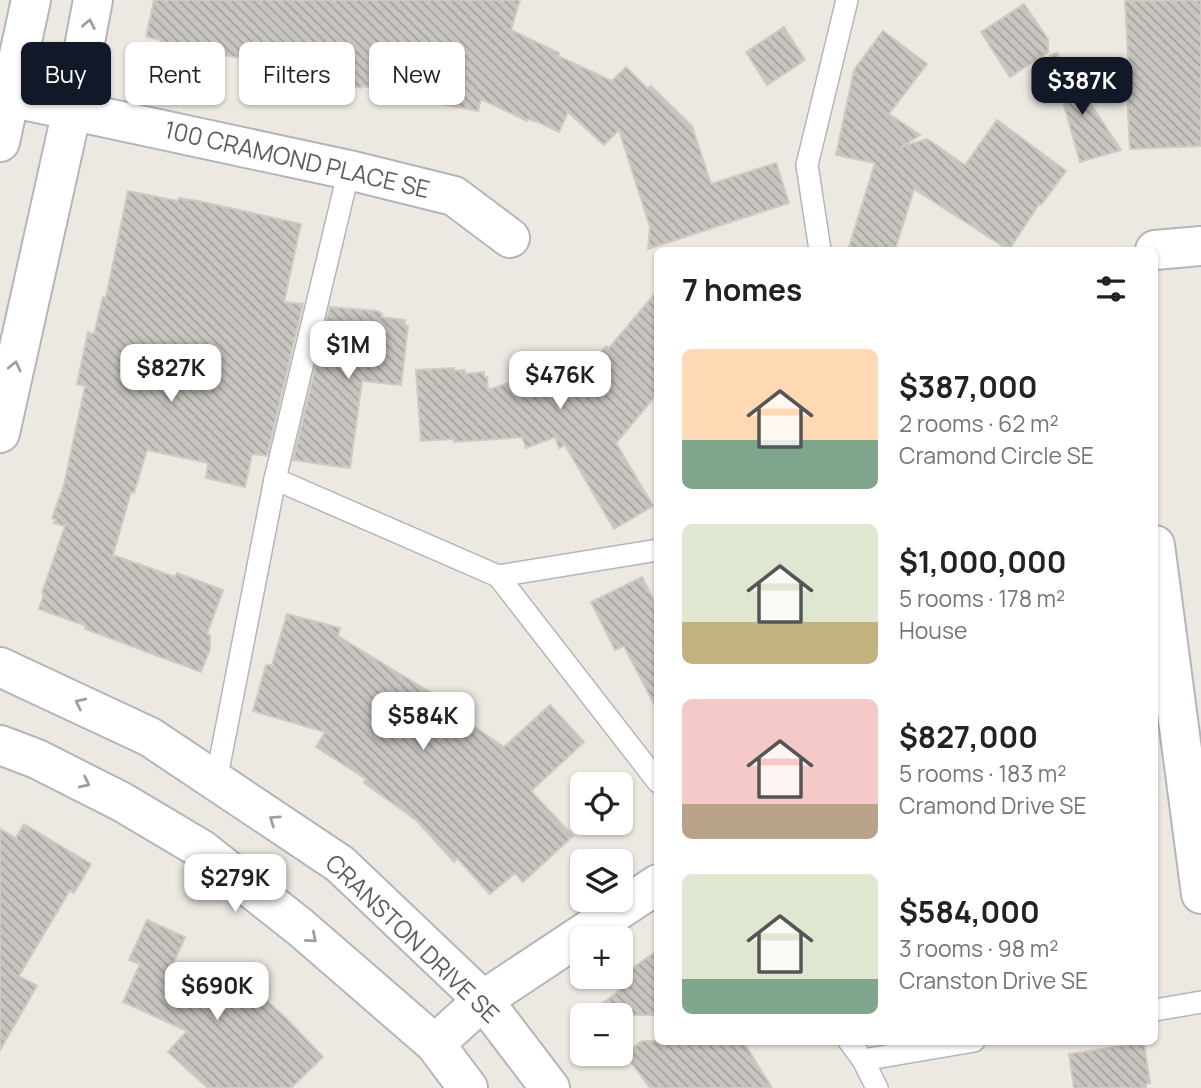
<!DOCTYPE html>
<meta charset="utf-8">
<style>
:root{--surface:#fff;--page:#f2f2f2;--text:#222;--muted:#767676;--accent:#111827}
body{margin:0;font-family:Manrope,sans-serif;background:var(--page);color:var(--text);height:100vh;display:flex;flex-direction:column;font-size:26px;white-space:nowrap}
*{box-sizing:border-box;margin:0}
p{font-size:23px;color:var(--muted)}
.icon{flex:none;width:38px;height:38px;fill:none;stroke:currentColor;stroke-width:2;stroke-linecap:round;stroke-linejoin:round}
.map{position:relative;flex:1;overflow:hidden}
.drawer{position:absolute;left:654px;top:247px;width:504px;height:798px;display:flex;flex-direction:column;background:var(--surface);border-radius:10px;box-shadow:0 2px 5px #0004}
.drawer>*{flex:none}
.guide{position:absolute;left:21px;top:42px;width:528px;height:63px;display:flex;gap:14px}
.buttons{position:absolute;left:570px;top:772px;display:grid;gap:14px}
.buttons a{display:grid;place-items:center;width:63px;height:63px;border-radius:10px;background:var(--surface);box-shadow:0 2px 5px #0004;font-size:35px}
.price{position:absolute;translate:-50% -60px;padding:0 16px;border-radius:14px;background:#fff;color:#222;font-size:23px;line-height:46px;filter:drop-shadow(0 2px 4px #0008)}
.price::after{content:'';position:absolute;left:50%;top:42px;width:21px;height:16px;margin-left:-10px;background:inherit;clip-path:polygon(0 0,100% 0,50% 100%)}
.price.on{background:var(--accent);color:#fff}
ul{padding:0;list-style:none}
li{display:flex;align-items:center;gap:21px;height:175px;padding:0 28px}
li span{display:grid;place-items:center;flex:none;width:196px;height:140px;border-radius:10px;color:#555}
li>.icon{margin-inline-start:auto}
span .icon{width:84px;height:84px;fill:#fffc;stroke-width:1}
li b{font-size:30px}
h2{display:flex;justify-content:space-between;align-items:center;height:84px;padding:0 28px;font-size:30px}
.tag{padding:0 24px;border-radius:10px;background:var(--surface);box-shadow:0 2px 5px #0004;font-size:24px;line-height:63px}
.tag.on{background:var(--accent);color:#fff}
.map>svg:first-child{display:block}
.building{fill:url(#building-back-hatch);stroke:#d1cac1;stroke-width:2}
.lines{fill:none;stroke-linecap:round;stroke-linejoin:round}
.lane-casing{stroke:#b3b6b9;stroke-width:24}
.street-casing{stroke:#b3b6b9;stroke-width:42}
.secondary-casing{stroke:#b2b6b9;stroke-width:42}
.lane{stroke:#fff;stroke-width:21}
.street{stroke:#fff;stroke-width:38}
.secondary{stroke:#fff;stroke-width:38}
.oneway{stroke:#9d9fa1}
.labels{text-anchor:middle;stroke-width:5;stroke-linejoin:round;paint-order:stroke}
.street-label{font-size:24px;fill:#5b5f62;stroke:#fff}
</style>
<div class="map">
<svg width="1201" height="1088" viewBox="0 0 1201 1088">
<defs>
<pattern id="building-back-hatch" width="6" height="6" patternUnits="userSpaceOnUse" patternTransform="scale(1.75)"><rect width="6" height="6" fill="#c8c4bf"/><path d="M-1 5l2 2M0 0l6 6M5-1l2 2" fill="none" stroke="#a5a29f"/></pattern>
</defs>
<rect width="100%" height="100%" fill="#ede9e2"/>
<g class="building">
<polygon points="154,0 520,0 511,30 559,53 558,56 612,81 626,67 648,89 651,86 692,126 711,184 776,163 789,203 648,249 650,227 619,130 604,145 568,112 559,132 538,122 527,119 527,121 481,99 478,111 442,104 433,101 433,98 362,86 361,88 340,84 339,89 287,78 286,70 251,63 252,60 161,44 161,40 146,37"/>
<polygon points="1201,0 1201,146 1130,149 1126,76 1129,72 1125,1"/>
<polygon points="1024,4 1048,39 1048,52 1010,77 981,32"/>
<polygon points="784,27 805,60 767,85 746,52"/>
<polygon points="883,31 927,64 889,114 920,135 901,147 927,139 965,165 997,120 1066,171 1041,205 1039,204 1009,250 914,189 895,250 848,250 875,163 836,155 854,70"/>
<polygon points="1057,53 1121,150 1080,162 1050,56"/>
<polygon points="128,191 178,201 179,198 203,202 301,224 284,302 303,304 267,456 252,454 245,487 206,478 208,463 147,450 134,493 131,492 113,555 175,577 177,573 223,590 207,634 210,635 210,649 201,672 85,629 86,626 39,609 44,594 42,593 65,526 54,523 56,519 52,518 64,485 85,386 77,384 88,332 94,334 103,297 106,297"/>
<polygon points="658,290 658,393 616,443 653,506 614,529 565,445 559,448 555,437 526,448 522,437 454,442 453,439 421,441 416,370 454,368 454,371 465,370 465,374 484,372 484,377 487,377 488,390 536,373 537,376 550,371 551,374 597,356 606,346 609,348"/>
<polygon points="330,307 377,311 382,314 381,317 405,320 405,325 408,326 401,385 362,381 350,468 293,460"/>
<polygon points="642,577 658,609 658,712 624,646 615,650 591,602"/>
<polygon points="287,614 340,628 338,636 456,708 453,712 504,747 550,705 584,742 531,791 573,836 523,882 515,873 490,894 457,858 454,862 416,820 364,783 366,779 316,747 325,732 253,711 266,665 272,665"/>
<polygon points="24,824 91,864 74,893 70,890 19,976 37,986 0,1050 0,829 16,838"/>
<polygon points="147,920 185,937 173,964 238,994 248,984 286,1018 323,1057 291,1088 208,1088 168,1052 187,1031 123,1002 140,964 129,960"/>
<polygon points="658,950 658,1015 586,1015 619,991 614,983 617,979"/>
<polygon points="642,1041 743,1041 772,1088 650,1088 625,1054"/>
<polygon points="1140,1043 1141,1045 1144,1044 1150,1083 1146,1084 1146,1088 1074,1088 1069,1054"/>
</g>
<g class="lines">
<g class="lane-casing">
<g id="lane">
<polyline points="820,250 807,165 847,0"/>
<polyline points="275,479 498,576 658,550"/>
<polyline points="498,576 658,782"/>
<polyline points="216,781 275,479 349,170"/>
<polyline points="1155,1010 1201,1002"/>
<polyline points="849,1041 863,1060 877,1088"/>
<polyline points="863,1060 974,1041"/>
</g>
</g>
<g class="street-casing">
<g id="street">
<polyline points="0,95 349,170 454,196 510,238"/>
<polyline points="0,142 31,0"/>
<polyline points="1155,250 1201,246"/>
<polyline points="0,433 72,110 93,0"/>
<polyline points="1155,545 1201,894"/>
<polyline points="435,1044 483,1000 658,884"/>
</g>
</g>
<g class="secondary-casing">
<g id="secondary">
<polyline points="0,667 150,737 340,864 483,1000 550,1088"/>
<polyline points="0,745 37,759 122,802 201,849 300,927 435,1044 468,1088"/>
</g>
</g>
<use href="#lane" class="lane"/>
<use href="#street" class="street"/>
<use href="#secondary" class="secondary"/>
</g>
<defs><path id="oneway-chevron" d="M-2-3.5L2.5 0L-2 3.5" fill="none" stroke-width="1.6" stroke-linecap="round" stroke-linejoin="round" transform="scale(1.75)"/></defs>
<g class="oneway">
<use href="#oneway-chevron" transform="translate(89 24) rotate(-79)"/>
<use href="#oneway-chevron" transform="translate(15 366) rotate(-77)"/>
<use href="#oneway-chevron" transform="translate(80 703) rotate(-154)"/>
<use href="#oneway-chevron" transform="translate(85 783) rotate(26)"/>
<use href="#oneway-chevron" transform="translate(274 820) rotate(-146)"/>
<use href="#oneway-chevron" transform="translate(312 938) rotate(41)"/>
</g>
<g class="labels">
<g class="street-label">
<text transform="translate(297 160) rotate(13)" y="8">100 CRAMOND PLACE SE</text>
<text transform="translate(412 939) rotate(44)" y="8">CRANSTON DRIVE SE</text>
</g>
</g>
</svg>
<div class="buttons">
<a><svg class="icon" aria-label="locate" viewBox="0 0 24 24"><circle cx="12" cy="12" r="6"/><path d="M12 2v4M12 18v4M2 12h4M18 12h4"/></svg></a>
<a><svg class="icon" aria-label="layers" viewBox="0 0 24 24"><path d="M12 4l9 5-9 5-9-5zM3 14l9 5 9-5"/></svg></a>
<a>+</a>
<a>−</a>
</div>
<b class="price on" style="left:1082px;top:117px">$387K</b>
<b class="price" style="left:348px;top:381px">$1M</b>
<b class="price" style="left:171px;top:404px">$827K</b>
<b class="price" style="left:560px;top:411px">$476K</b>
<b class="price" style="left:423px;top:752px">$584K</b>
<b class="price" style="left:235px;top:914px">$279K</b>
<b class="price" style="left:217px;top:1022px">$690K</b>
<div class="guide">
<a class="tag on">Buy</a>
<a class="tag">Rent</a>
<a class="tag">Filters</a>
<a class="tag">New</a>
</div>
<section class="drawer">
<h2>7 homes<svg class="icon" aria-label="filters" viewBox="0 0 24 24"><path d="M4 7h16M4 17h16"/><circle cx="9" cy="7" r="2"/><circle cx="15" cy="17" r="2"/></svg></h2>
<ul>
<li><span style="background:linear-gradient(#ffd9b3 65%,#7fa58c 0)"><svg class="icon" aria-label="home" viewBox="0 0 24 24"><path d="M3 11l9-7 9 7M6 9v11h12V9"/></svg></span><div><b>$387,000</b><p>2 rooms · 62 m²</p><p>Cramond Circle SE</p></div></li>
<li><span style="background:linear-gradient(#dfe7d0 70%,#c2b280 0)"><svg class="icon" aria-label="home" viewBox="0 0 24 24"><path d="M3 11l9-7 9 7M6 9v11h12V9"/></svg></span><div><b>$1,000,000</b><p>5 rooms · 178 m²</p><p>House</p></div></li>
<li><span style="background:linear-gradient(#f6c9c9 75%,#b9a48a 0)"><svg class="icon" aria-label="home" viewBox="0 0 24 24"><path d="M3 11l9-7 9 7M6 9v11h12V9"/></svg></span><div><b>$827,000</b><p>5 rooms · 183 m²</p><p>Cramond Drive SE</p></div></li>
<li><span style="background:linear-gradient(#dfe7d0 75%,#7fa58c 0)"><svg class="icon" aria-label="home" viewBox="0 0 24 24"><path d="M3 11l9-7 9 7M6 9v11h12V9"/></svg></span><div><b>$584,000</b><p>3 rooms · 98 m²</p><p>Cranston Drive SE</p></div></li>
</ul>
</section>
</div>
